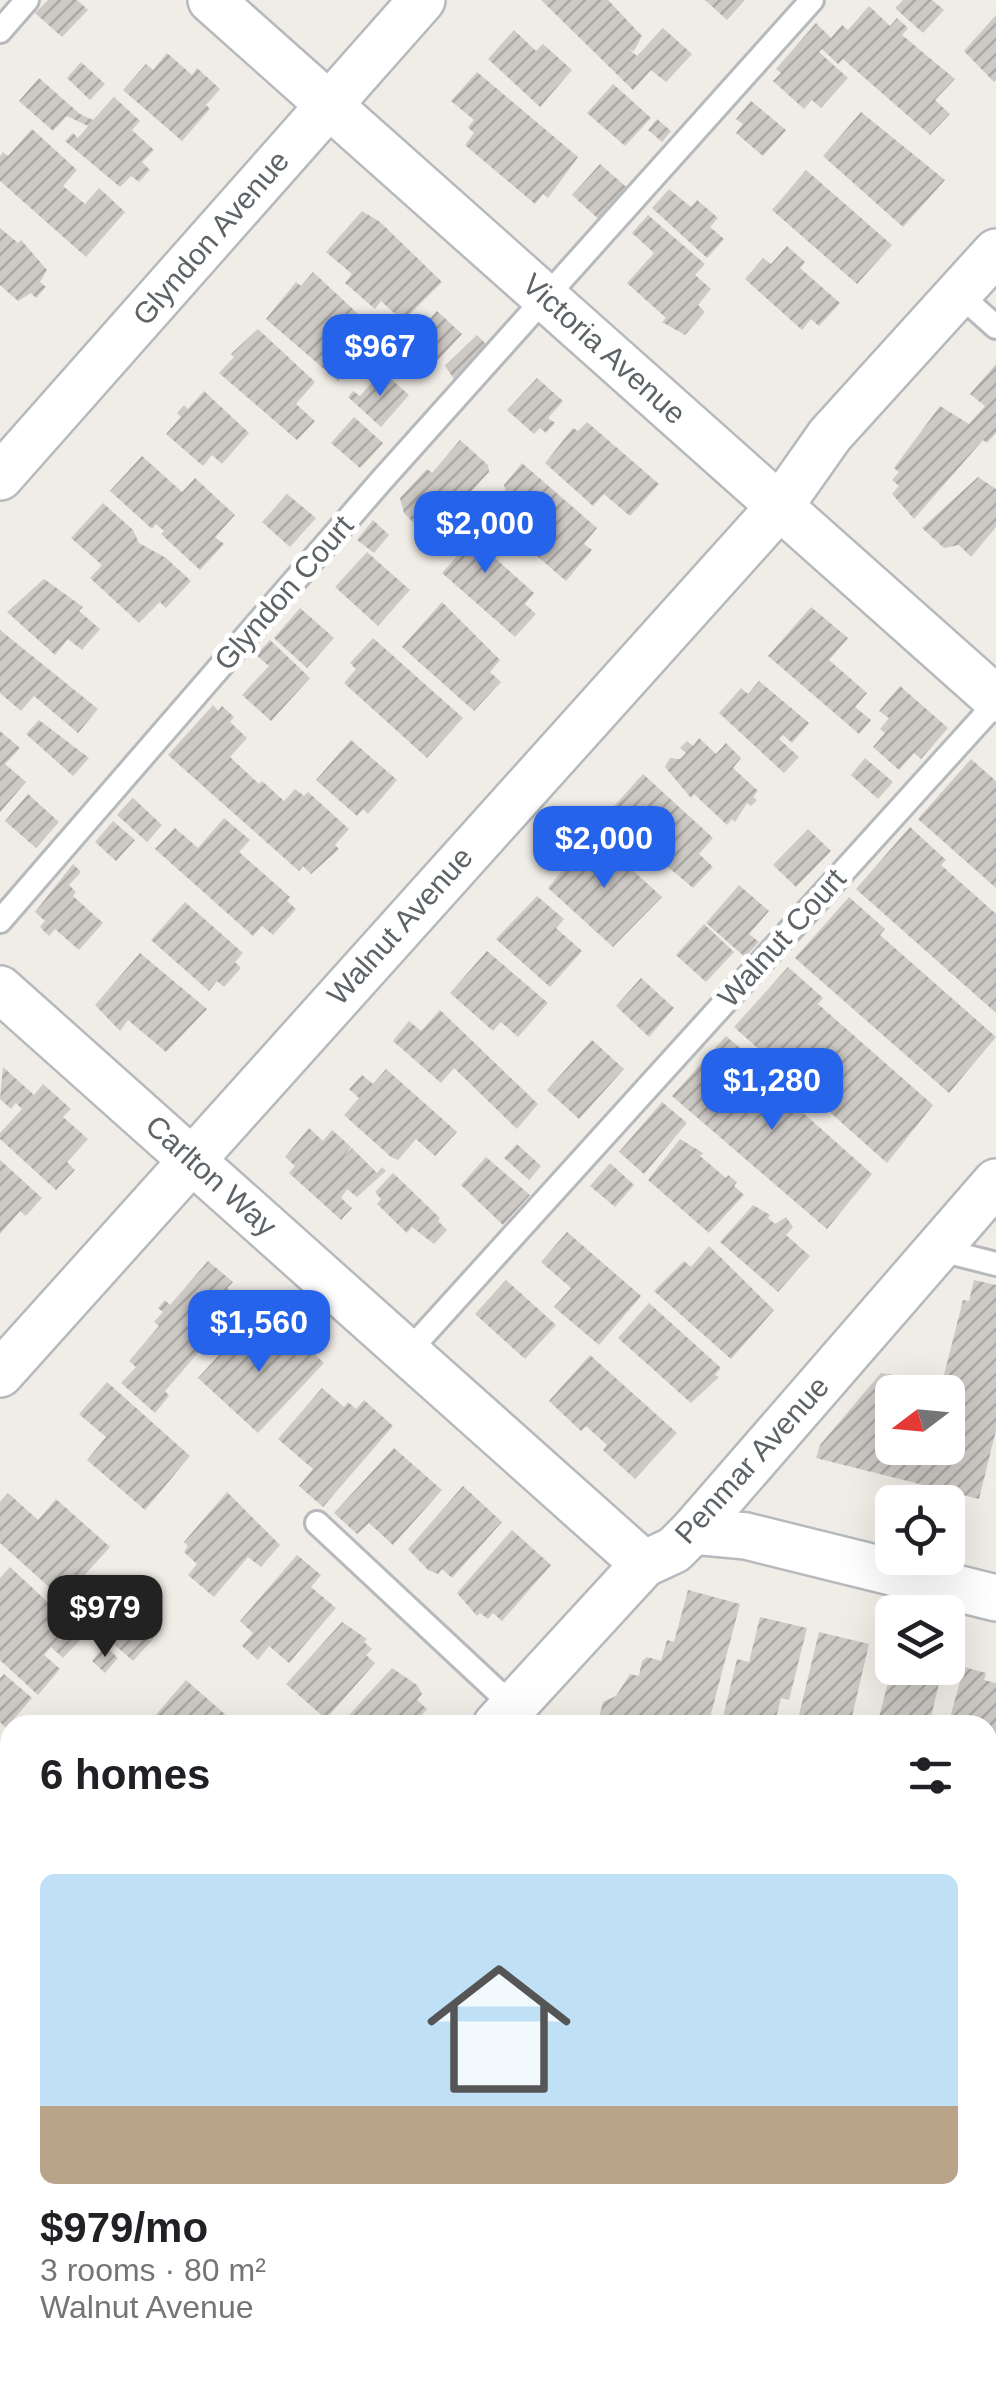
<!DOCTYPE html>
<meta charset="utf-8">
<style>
:root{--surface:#fff;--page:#f2f2f2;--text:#202124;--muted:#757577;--accent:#2563eb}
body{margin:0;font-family:Arial,sans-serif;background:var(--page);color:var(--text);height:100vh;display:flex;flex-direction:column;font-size:38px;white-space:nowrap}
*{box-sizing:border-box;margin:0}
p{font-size:32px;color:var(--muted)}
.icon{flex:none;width:55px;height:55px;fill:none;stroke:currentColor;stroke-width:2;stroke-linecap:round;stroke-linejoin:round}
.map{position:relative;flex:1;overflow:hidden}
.side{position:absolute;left:0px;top:1715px;width:998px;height:670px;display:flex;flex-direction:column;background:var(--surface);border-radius:30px 30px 0 0;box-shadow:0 10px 40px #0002}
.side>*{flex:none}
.needle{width:65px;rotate:254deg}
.fabs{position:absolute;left:875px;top:1375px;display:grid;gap:20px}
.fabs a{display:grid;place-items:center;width:90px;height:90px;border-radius:15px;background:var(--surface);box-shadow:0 10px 40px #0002;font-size:50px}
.price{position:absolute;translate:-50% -85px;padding:0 22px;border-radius:20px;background:var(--accent);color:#fff;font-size:32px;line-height:65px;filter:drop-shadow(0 2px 5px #0008)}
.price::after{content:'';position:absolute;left:50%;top:60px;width:30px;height:22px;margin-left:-15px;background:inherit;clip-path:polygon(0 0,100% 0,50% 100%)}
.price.on{background:#222;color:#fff}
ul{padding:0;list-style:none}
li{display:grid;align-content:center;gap:20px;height:530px;padding:0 40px}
li span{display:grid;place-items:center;height:310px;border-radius:15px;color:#555}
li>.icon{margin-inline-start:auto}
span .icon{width:180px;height:180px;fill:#fffc;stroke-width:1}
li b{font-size:42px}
h2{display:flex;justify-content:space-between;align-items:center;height:120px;padding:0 40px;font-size:42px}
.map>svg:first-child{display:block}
.building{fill:url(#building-hatch);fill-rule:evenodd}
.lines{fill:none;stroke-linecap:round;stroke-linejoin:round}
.lane-casing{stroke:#b6b9bd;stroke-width:28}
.street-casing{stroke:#b6b9bd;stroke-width:50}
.lane{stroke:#fff;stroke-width:22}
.street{stroke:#fff;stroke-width:45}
.labels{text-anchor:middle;stroke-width:10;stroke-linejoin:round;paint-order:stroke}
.street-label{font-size:30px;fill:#5d6366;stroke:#fff}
</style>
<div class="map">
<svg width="996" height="2385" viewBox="0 0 996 2385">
<defs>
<pattern id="building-hatch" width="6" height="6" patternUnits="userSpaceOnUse" patternTransform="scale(2.5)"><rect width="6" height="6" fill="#cdc9c5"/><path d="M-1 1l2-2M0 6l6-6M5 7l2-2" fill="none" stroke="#aaa7a4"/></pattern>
</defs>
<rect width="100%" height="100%" fill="#f0ece6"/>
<g class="building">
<polygon points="48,0 77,0 88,10 62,37 35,13"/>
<polygon points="541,0 608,0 642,36 634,51 629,49 637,56 663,28 692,54 666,82 651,70 633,90"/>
<polygon points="705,0 745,0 727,20"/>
<polygon points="903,0 932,0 944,10 923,33 895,8"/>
<polygon points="869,6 890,26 897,18 908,28 902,35 955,79 935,100 950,114 930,135 843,59 838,64 822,49 819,52 848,78 821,108 812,100 804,109 773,81 781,73 776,69 816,23 831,38 842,25 848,30"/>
<polygon points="996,15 996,80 994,82 964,51"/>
<polygon points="514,30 536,51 543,44 572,70 540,107 488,59"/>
<polygon points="167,53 192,75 197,68 220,89 206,105 210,109 182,141 123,90 146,64 153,70"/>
<polygon points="81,62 105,84 90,100 67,78"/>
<polygon points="477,72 578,157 548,198 543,194 535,204 465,145 474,133 468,127 474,120 451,101"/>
<polygon points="39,78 80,114 93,120 114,97 140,121 132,130 154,150 142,162 150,170 139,182 131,176 120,187 65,141 73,133 78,138 88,126 67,116 53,131 19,101"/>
<polygon points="613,84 651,118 625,146 587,113"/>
<polygon points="751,101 786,130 763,156 736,133 743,124 736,119"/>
<polygon points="861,112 945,180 903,227 823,156"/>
<polygon points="657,119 671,131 662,142 648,130"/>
<polygon points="32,129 77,170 63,186 85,204 99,188 125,212 86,257 0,181 0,156 3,152 8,156"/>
<polygon points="600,164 632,192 604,224 572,195"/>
<polygon points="806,170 892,245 857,284 772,210"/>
<polygon points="669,189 691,207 697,200 718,218 710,227 724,239 707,258 652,208"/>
<polygon points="362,211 380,222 442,282 403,321 381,301 375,309 345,283 352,274 326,252"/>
<polygon points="648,215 705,264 695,275 711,289 698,305 705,312 685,335 662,322 666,318 627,283 654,253 632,233"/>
<polygon points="0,228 18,243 21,240 47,270 40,282 46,287 36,298 31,293 18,301 0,285"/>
<polygon points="787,246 805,262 800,268 840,303 819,326 811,319 802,330 745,279 763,258 771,264"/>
<polygon points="313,272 371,326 346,354 355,362 338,381 266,319 296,282 301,286"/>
<polygon points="437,311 462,334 438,360 413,337"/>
<polygon points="258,329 315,382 296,404 315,421 297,440 219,373 234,357 231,354"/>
<polygon points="477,335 487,345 456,382 445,366"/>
<polygon points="996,364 996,433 987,443 983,440 914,519 892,494 899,486 892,480 899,472 894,468 940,406 969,424 985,406 970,394"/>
<polygon points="382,371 409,395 381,427 348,397 353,391 360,396"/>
<polygon points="537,378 563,401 548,418 555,423 546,433 540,428 534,434 507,410"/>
<polygon points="204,391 249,433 222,464 212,455 203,466 166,434 181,417 177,413 184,405 188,409"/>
<polygon points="354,417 383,443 360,468 331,443"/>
<polygon points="587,422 659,484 630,516 604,494 593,506 545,463 573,428 578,431"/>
<polygon points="460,440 488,465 489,472 448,516 436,509 437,504 417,526 404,513 400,498 427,469 432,473"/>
<polygon points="142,456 182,492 195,478 235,515 215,537 224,544 200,570 161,534 164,531 156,524 152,529 110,491"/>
<polygon points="522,463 597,528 584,544 592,550 566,581 487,513 506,492 504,485"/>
<polygon points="978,477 996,489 996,527 971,557 959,545 944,548 922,528"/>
<polygon points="287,494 316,518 290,547 262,522"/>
<polygon points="103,503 133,530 139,543 166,558 191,581 166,608 160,602 139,623 90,578 102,565 71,538"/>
<polygon points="456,511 494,544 488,552 534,593 525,604 536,614 515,637 442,573 459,554 435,534"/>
<polygon points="373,520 389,535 374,553 357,540"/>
<polygon points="367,552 410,590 378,626 335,587"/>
<polygon points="44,579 83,607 79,611 100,629 82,650 68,639 55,655 7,612"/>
<polygon points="442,602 500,660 490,672 501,682 474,711 402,647"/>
<polygon points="811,607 848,638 829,660 867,693 855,707 871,720 859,734 768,656"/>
<polygon points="300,608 334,638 307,668 274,638"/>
<polygon points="0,630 98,709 78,733 34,696 21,711 0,693"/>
<polygon points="373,638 463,718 427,758 344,683 356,669 350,663"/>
<polygon points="270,640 310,678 271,721 242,695 269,666 256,655"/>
<polygon points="759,681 809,723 792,743 783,735 779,739 799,757 784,773 719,713 741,688 748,694"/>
<polygon points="900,686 948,728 921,759 914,753 899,770 873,747 885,733 880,729 889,718 879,711"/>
<polygon points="213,705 218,711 222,706 234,717 230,722 247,738 230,757 259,784 262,781 284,801 295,789 304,796 308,792 349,829 335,845 339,849 311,874 303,866 299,871 168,755"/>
<polygon points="39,720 89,758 73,776 26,734"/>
<polygon points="0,731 20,748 5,764 26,782 0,812"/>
<polygon points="699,738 716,754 726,743 741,758 733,768 758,791 753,797 757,800 751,806 747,803 735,822 732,819 727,825 694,794 691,798 665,767 670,758 680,759 686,753 680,748 687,741 693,746"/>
<polygon points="351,740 397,780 368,814 363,809 357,816 316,780"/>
<polygon points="865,758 893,782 878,799 851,775"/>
<polygon points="971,759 996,781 996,888 918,819"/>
<polygon points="643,774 713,838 699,854 713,867 693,888 606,815"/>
<polygon points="28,794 59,822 36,848 5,821"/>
<polygon points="133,798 162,825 147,842 117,815"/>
<polygon points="224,818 250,840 239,852 290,897 287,901 296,909 273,935 262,926 253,936 155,849 175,828 198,848"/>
<polygon points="113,821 135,840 116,861 95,842"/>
<polygon points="910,827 946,860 941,865 996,914 996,1013 856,889"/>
<polygon points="808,829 831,851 796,887 773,865"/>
<polygon points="593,834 662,897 613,947 548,888"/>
<polygon points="73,864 81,872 69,885 76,892 73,896 103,923 79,950 55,929 49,936 40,927 45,921 35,912"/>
<polygon points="739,885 769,911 749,934 759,942 745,957 706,923"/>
<polygon points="537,896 564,919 556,928 582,951 550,987 496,939"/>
<polygon points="849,897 885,929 880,935 996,1037 949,1093 795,958"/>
<polygon points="185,902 243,953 235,962 241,968 224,987 217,981 209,991 151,940"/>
<polygon points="704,924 734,952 706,982 676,955"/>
<polygon points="487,951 548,1003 518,1037 501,1022 493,1031 450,993"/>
<polygon points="140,953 207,1009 166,1052 128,1020 120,1031 95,1005"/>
<polygon points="788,967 823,998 818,1004 933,1105 887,1163 734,1027"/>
<polygon points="641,978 674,1008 649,1037 616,1006"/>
<polygon points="440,1010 538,1104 517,1129 454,1068 441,1083 393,1041 409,1021 421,1031"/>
<polygon points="726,1036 761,1066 757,1072 872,1174 827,1229 672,1096"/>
<polygon points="592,1040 624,1069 579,1119 547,1090"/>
<polygon points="3,1067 34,1095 43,1084 71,1109 63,1117 88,1139 67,1162 75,1170 56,1190 0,1139 0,1133 22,1109 16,1103 11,1109 0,1099"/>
<polygon points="386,1069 457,1132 435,1156 416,1139 398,1160 391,1157 344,1115 359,1098 349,1089 362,1075 373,1084"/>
<polygon points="662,1102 687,1123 644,1174 619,1152"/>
<polygon points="309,1128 323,1141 332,1130 351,1147 343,1158 352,1148 377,1173 382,1167 386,1171 357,1197 347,1189 341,1198 352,1208 341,1220 289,1173 295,1166 285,1157"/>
<polygon points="680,1139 703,1153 700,1156 726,1178 728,1175 737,1182 734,1186 744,1195 709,1233 648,1180"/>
<polygon points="517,1144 541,1166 529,1180 504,1158"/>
<polygon points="486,1157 530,1195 503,1225 461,1185"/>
<polygon points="0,1160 42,1198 26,1216 20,1211 0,1234"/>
<polygon points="610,1163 634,1185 615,1207 590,1186"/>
<polygon points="393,1173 440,1218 438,1221 447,1230 434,1244 412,1227 407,1233 377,1204 381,1199 375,1192"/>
<polygon points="753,1205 770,1215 768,1218 775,1224 786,1217 793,1227 786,1235 810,1256 778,1292 720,1242"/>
<polygon points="567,1232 641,1296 599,1345 554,1307 571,1288 541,1262"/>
<polygon points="709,1246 774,1310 731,1359 654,1291 684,1261 691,1267"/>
<polygon points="208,1261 233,1282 227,1288 243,1301 165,1391 169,1396 155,1413 121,1383 136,1367 129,1361 159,1326 154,1322 163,1312 158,1308 165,1300 170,1305"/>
<polygon points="506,1280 556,1325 525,1359 475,1314"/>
<path d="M974 1280 996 1285V1430L979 1499 816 1458 820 1445 881 1373 942 1383 963 1300 969 1301ZM892 1392H948V1448H892Z"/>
<polygon points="649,1303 721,1368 715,1375 719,1377 691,1403 618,1338"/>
<polygon points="249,1322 275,1346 281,1340 289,1348 298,1338 324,1363 258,1433 198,1378"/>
<polygon points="590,1355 677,1433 635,1479 603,1450 607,1445 586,1426 581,1431 549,1401"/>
<polygon points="107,1382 190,1456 145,1510 87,1460 106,1437 79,1414"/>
<polygon points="322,1388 344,1407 348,1402 356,1409 364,1400 393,1426 323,1507 299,1486 313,1469 278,1439"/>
<polygon points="394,1448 442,1490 393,1545 369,1523 357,1534 334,1513"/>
<polygon points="463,1486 502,1522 452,1578 442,1569 438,1574 428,1570 408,1549"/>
<polygon points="227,1492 280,1545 261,1567 248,1557 214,1597 188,1575 197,1564 184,1552 188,1546 184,1542"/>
<polygon points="8,1493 38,1520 56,1499 110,1547 81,1579 95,1591 77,1612 0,1543 0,1502"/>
<polygon points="512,1530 551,1565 502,1621 493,1613 488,1619 480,1613 477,1616 457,1593"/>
<polygon points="297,1555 321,1575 311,1587 336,1608 289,1663 269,1646 258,1660 242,1646 253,1633 240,1621"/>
<polygon points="10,1567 84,1636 63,1658 51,1647 44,1655 60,1669 38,1695 0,1660 0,1578"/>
<polygon points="688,1590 740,1604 708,1725 598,1722 603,1702 616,1696 630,1674 639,1676 642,1661 647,1657 661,1661 667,1640 674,1642"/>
<polygon points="131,1600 162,1629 133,1661 101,1633"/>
<polygon points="760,1617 807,1628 789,1700 781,1698 776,1718 784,1720 783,1725 721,1725 737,1659 749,1662"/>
<polygon points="342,1622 367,1639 364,1642 372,1649 366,1655 375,1663 326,1719 286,1684"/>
<polygon points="819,1632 869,1644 850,1725 798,1719"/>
<polygon points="105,1646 118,1658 105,1673 92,1661"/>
<polygon points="964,1667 986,1673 984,1680 996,1683 996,1741 989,1768 988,1725 948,1725"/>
<polygon points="392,1668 417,1685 422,1694 417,1700 427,1709 413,1725 340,1725"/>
<polygon points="892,1668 942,1671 929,1725 879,1717"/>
<polygon points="4,1674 32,1698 6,1728 0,1722 0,1678"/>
<polygon points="186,1680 235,1723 233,1725 147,1725"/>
<polygon points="2,1900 10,1907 10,1978 0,1990"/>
<polygon points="988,1947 996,1949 996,1983 989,2008"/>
<polygon points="0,2150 10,2159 5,2165 10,2179 0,2190"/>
<polygon points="991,2184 996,2185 995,2257 988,2255"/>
<polygon points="991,2271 996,2272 996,2331 988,2328"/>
<polygon points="988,2335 996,2337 992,2373 988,2372"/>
<polygon points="19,2375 130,2375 164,2384 10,2385"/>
<polygon points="779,2375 839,2375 836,2385 776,2385"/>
<polygon points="889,2375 959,2375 957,2385 887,2385"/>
</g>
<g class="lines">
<g class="lane-casing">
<g id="lane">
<polyline points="0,31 27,0"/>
<polyline points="959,294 996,327"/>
<polyline points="0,921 381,481 812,0"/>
<polyline points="937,1249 996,1264"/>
<polyline points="408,1352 996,703"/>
<polyline points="317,1523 513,1706"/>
<polyline points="0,2082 10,2091"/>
</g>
</g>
<g class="street-casing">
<g id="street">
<polyline points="211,0 996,699"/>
<polyline points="0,477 422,0"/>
<polyline points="0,989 644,1564"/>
<polyline points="0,1374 780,506 830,435 996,252"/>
<polyline points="693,1531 746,1536 996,1598"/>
<polyline points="496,1725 644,1564 674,1550 693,1531 996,1182"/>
<polyline points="988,2089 996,2092"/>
<polyline points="0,2302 10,2290"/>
<polyline points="341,2375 382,2385"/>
</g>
</g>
<use href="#lane" class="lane"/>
<use href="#street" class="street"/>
</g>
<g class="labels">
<g class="street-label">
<text transform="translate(211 238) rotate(-49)" y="10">Glyndon Avenue</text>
<text transform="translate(604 349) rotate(42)" y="10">Victoria Avenue</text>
<text transform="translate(284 593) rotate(-49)" y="10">Glyndon Court</text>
<text transform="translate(400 926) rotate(-48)" y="10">Walnut Avenue</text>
<text transform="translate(782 938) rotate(-48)" y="10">Walnut Court</text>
<text transform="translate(211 1176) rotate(42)" y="10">Carlton Way</text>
<text transform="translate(752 1460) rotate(-48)" y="10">Penmar Avenue</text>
</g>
</g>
</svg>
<div class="fabs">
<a><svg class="needle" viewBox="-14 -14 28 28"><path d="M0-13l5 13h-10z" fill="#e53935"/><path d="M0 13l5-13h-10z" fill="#757577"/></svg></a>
<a><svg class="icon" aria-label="locate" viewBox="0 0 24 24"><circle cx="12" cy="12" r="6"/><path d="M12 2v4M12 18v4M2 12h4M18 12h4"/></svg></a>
<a><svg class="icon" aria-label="layers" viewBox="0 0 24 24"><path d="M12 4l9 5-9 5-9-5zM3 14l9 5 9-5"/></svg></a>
</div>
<b class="price" style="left:380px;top:399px">$967</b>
<b class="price" style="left:485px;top:576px">$2,000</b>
<b class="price" style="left:604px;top:891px">$2,000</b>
<b class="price" style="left:772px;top:1133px">$1,280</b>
<b class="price" style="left:259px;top:1375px">$1,560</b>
<b class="price on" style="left:105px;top:1660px">$979</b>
<section class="side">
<h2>6 homes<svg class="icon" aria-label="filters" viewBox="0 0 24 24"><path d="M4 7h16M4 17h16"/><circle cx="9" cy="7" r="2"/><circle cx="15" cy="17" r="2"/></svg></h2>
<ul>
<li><span style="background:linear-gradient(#bfe0f5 75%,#b9a48a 0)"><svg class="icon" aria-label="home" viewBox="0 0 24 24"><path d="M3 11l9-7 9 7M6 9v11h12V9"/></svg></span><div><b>$979/mo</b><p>3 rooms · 80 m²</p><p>Walnut Avenue</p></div></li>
</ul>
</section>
</div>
